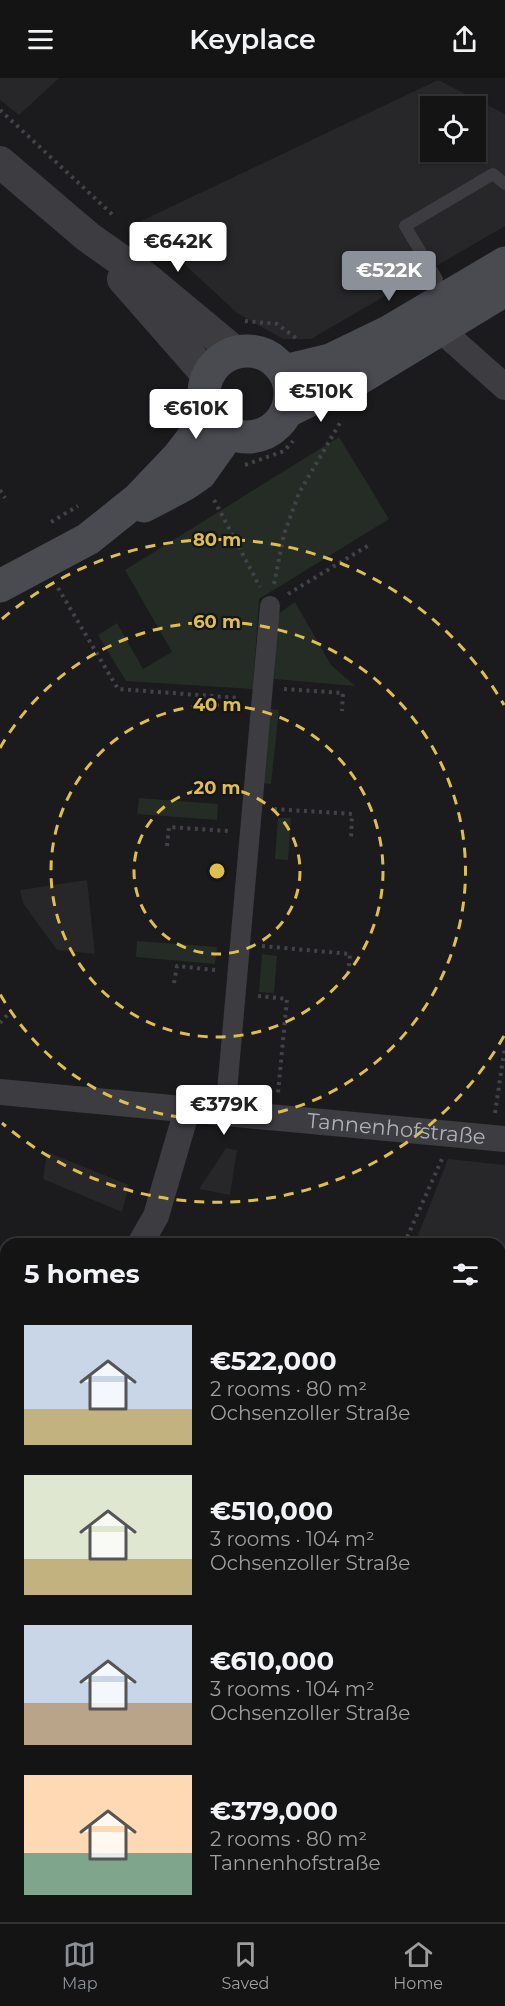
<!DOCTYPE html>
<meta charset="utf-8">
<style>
:root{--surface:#141415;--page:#1d1d1e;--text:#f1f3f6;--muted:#9d9ea0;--line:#333334;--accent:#8c9099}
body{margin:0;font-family:Montserrat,sans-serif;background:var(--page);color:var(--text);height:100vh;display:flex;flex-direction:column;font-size:22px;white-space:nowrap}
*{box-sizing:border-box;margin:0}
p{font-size:20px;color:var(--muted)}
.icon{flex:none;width:33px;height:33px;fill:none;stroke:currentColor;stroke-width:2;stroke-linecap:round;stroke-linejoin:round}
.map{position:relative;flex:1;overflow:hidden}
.drawer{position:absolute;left:0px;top:1160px;width:506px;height:686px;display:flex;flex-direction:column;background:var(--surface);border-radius:18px 18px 0 0;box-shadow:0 2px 4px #0004,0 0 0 2px var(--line)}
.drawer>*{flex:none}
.fabs{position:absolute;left:420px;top:18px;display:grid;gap:12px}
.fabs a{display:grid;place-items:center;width:66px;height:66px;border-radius:0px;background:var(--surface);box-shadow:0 2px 4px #0004,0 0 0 2px var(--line);font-size:30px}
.price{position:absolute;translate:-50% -51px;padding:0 14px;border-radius:6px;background:#fff;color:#222;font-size:20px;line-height:39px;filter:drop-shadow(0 2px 3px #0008)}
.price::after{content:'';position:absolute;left:50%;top:36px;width:18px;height:14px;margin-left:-9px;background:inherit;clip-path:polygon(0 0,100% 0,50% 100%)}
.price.selected{background:var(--accent);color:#fff}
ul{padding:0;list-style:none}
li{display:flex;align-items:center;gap:18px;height:150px;padding:0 24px}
li span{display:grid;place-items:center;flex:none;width:168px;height:120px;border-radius:0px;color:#555}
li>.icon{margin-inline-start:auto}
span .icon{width:72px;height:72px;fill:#fffc;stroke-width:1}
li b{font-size:26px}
h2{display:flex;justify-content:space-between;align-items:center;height:72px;padding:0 24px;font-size:26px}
header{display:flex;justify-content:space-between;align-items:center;height:78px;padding:0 24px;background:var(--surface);font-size:27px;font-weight:600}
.tab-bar{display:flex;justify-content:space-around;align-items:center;height:84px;border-top:2px solid var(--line);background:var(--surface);font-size:16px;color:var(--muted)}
.tab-bar a{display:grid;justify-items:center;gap:3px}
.tab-bar .selected{color:var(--accent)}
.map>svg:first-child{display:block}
.built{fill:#272629;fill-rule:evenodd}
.green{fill:#252c26}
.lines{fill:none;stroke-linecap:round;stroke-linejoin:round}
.path{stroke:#424348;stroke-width:4;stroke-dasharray:3 4.5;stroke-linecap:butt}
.service{stroke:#3c3c41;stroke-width:12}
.pedestrian{stroke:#3c3c41;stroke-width:20}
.minor{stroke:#3c3c41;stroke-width:26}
.tertiary{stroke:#3c3c41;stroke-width:32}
.secondary{stroke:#4a4b51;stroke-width:33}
.ring{fill:none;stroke:#dfbe50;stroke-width:3;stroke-dasharray:10 8}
.labels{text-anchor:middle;stroke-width:4.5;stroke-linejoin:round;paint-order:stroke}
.street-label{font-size:21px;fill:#aeb1ba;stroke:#161517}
.centre{fill:#dfbe50;stroke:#161517;stroke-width:3}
.ring-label{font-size:18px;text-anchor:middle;font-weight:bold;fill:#dfbe50;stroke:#161517;stroke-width:4.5;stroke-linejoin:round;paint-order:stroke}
</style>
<header><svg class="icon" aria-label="menu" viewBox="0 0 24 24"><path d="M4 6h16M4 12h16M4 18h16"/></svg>Keyplace<svg class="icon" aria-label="share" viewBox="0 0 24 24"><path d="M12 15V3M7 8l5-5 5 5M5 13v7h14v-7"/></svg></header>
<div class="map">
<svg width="505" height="1844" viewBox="0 0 505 1844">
<rect width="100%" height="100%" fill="#1b1a1c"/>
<g class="built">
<polygon points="0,0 59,0 19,37 0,22"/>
<path d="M438 2 505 36V148L311 261H283L237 235 139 144ZM430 28H476V74H430Z"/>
<polygon points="87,802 95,876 57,872 23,825 20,812"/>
<polygon points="226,1070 237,1072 230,1117 199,1111"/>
<polygon points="47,1074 129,1107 122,1134 43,1101"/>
<polygon points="448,1081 505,1087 505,1236 500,1235 500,1166 415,1165"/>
</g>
<g class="green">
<polygon points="339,359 389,441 259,521 253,611 126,603 98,557 117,545 143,591 172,574 125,492"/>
<polygon points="295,524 331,587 355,608 274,601 278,536"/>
<polygon points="268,631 279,632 271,706 261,705"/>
<polygon points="139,720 218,726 217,742 137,736"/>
<polygon points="278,740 291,740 288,782 275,781"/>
<polygon points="137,863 217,869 215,886 136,879"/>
<polygon points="262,876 277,878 274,915 259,914"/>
</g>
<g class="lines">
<g class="path">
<polyline points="0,32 114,138"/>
<polyline points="245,243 277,246 296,260"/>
<polyline points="245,387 284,373 293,363"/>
<polyline points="0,412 5,420"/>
<polyline points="214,422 260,509"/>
<polyline points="51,444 78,428"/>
<polyline points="274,506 284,456 299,415 341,343"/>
<polyline points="58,510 118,611 239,620"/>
<polyline points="288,516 369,467"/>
<polyline points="284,611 343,615 342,633"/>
<polyline points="274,731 352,736 351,762"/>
<polyline points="167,768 169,749 228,753"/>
<polyline points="262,868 350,876 348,899"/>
<polyline points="174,905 177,888 215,892"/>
<polyline points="258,918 287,921 278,1015"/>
<polyline points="0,945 10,934"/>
<polyline points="495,1035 505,968"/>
<polyline points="404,1166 442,1081"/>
<polyline points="123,1844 125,1839"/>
</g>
<polyline class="service" points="435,221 437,201 405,148 493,96 505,106"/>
<polyline class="pedestrian" points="225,1036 270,528"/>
<g class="minor">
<polyline points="441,252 505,309"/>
<path id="s1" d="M0 1014 505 1061"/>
<polyline points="140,1166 156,1138 187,1032"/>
<polyline points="500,1374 505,1360"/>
<polyline points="0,1403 6,1393"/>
<polyline points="500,1541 505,1543"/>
<polyline points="313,1844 315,1839"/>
</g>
<g class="tertiary">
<polyline points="0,84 88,159 146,200 235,274"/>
<polyline points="123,201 208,298"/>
</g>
<g class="secondary">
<circle cx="247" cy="316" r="43"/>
<polyline points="284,293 330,282 390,253 505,185"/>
<polyline points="286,334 318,318 347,308 505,212"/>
<polyline points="144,428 184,407 200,396 229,355"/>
<polyline points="0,508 88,461 138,421 178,379 194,358 206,330"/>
</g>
</g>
<g class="ring">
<circle cx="217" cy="793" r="83"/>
<circle cx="217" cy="793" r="166"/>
<path d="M0 670A249 249 0 1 1 0 916"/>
<path d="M504 958A331 331 0 0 1 2 1045M2 541A331 331 0 0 1 504 627"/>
</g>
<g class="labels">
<g class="street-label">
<text dy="7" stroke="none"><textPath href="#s1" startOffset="398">Tannenhofstraße</textPath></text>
</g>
</g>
<circle cx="217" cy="793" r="9" class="centre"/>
<g class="ring-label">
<text x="217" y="468">80 m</text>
<text x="217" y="550">60 m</text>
<text x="217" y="633">40 m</text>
<text x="217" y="716">20 m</text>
</g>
</svg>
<div class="fabs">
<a><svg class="icon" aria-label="locate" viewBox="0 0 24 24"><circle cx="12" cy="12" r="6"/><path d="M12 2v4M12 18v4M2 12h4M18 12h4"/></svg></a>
</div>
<b class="price" style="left:178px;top:195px">€642K</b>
<b class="price selected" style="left:389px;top:224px">€522K</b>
<b class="price" style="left:321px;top:345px">€510K</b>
<b class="price" style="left:196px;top:362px">€610K</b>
<b class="price" style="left:224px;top:1058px">€379K</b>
<section class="drawer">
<h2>5 homes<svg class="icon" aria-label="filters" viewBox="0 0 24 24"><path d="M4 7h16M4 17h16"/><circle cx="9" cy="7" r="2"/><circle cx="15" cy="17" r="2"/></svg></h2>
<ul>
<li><span style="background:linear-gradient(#c9d6e8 70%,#c2b280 0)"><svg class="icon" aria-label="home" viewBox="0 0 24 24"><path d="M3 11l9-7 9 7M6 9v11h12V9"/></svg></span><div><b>€522,000</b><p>2 rooms · 80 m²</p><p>Ochsenzoller Straße</p></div></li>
<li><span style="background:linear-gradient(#dfe7d0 70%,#c2b280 0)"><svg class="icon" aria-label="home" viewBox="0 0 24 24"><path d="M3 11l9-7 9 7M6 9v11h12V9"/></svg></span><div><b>€510,000</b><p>3 rooms · 104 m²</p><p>Ochsenzoller Straße</p></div></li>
<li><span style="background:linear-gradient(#c9d6e8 65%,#b9a48a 0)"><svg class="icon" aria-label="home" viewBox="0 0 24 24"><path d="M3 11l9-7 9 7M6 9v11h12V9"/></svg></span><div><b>€610,000</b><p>3 rooms · 104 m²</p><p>Ochsenzoller Straße</p></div></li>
<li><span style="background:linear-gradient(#ffd9b3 65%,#7fa58c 0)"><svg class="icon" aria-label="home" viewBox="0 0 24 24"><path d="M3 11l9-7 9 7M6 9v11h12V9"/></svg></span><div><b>€379,000</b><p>2 rooms · 80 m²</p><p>Tannenhofstraße</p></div></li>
</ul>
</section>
</div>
<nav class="tab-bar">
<a class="selected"><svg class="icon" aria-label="map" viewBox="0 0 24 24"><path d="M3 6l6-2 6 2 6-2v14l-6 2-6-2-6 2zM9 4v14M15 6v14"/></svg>Map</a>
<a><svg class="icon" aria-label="saved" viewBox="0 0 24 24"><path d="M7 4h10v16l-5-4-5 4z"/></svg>Saved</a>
<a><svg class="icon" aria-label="home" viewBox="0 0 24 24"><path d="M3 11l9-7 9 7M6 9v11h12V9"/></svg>Home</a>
</nav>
